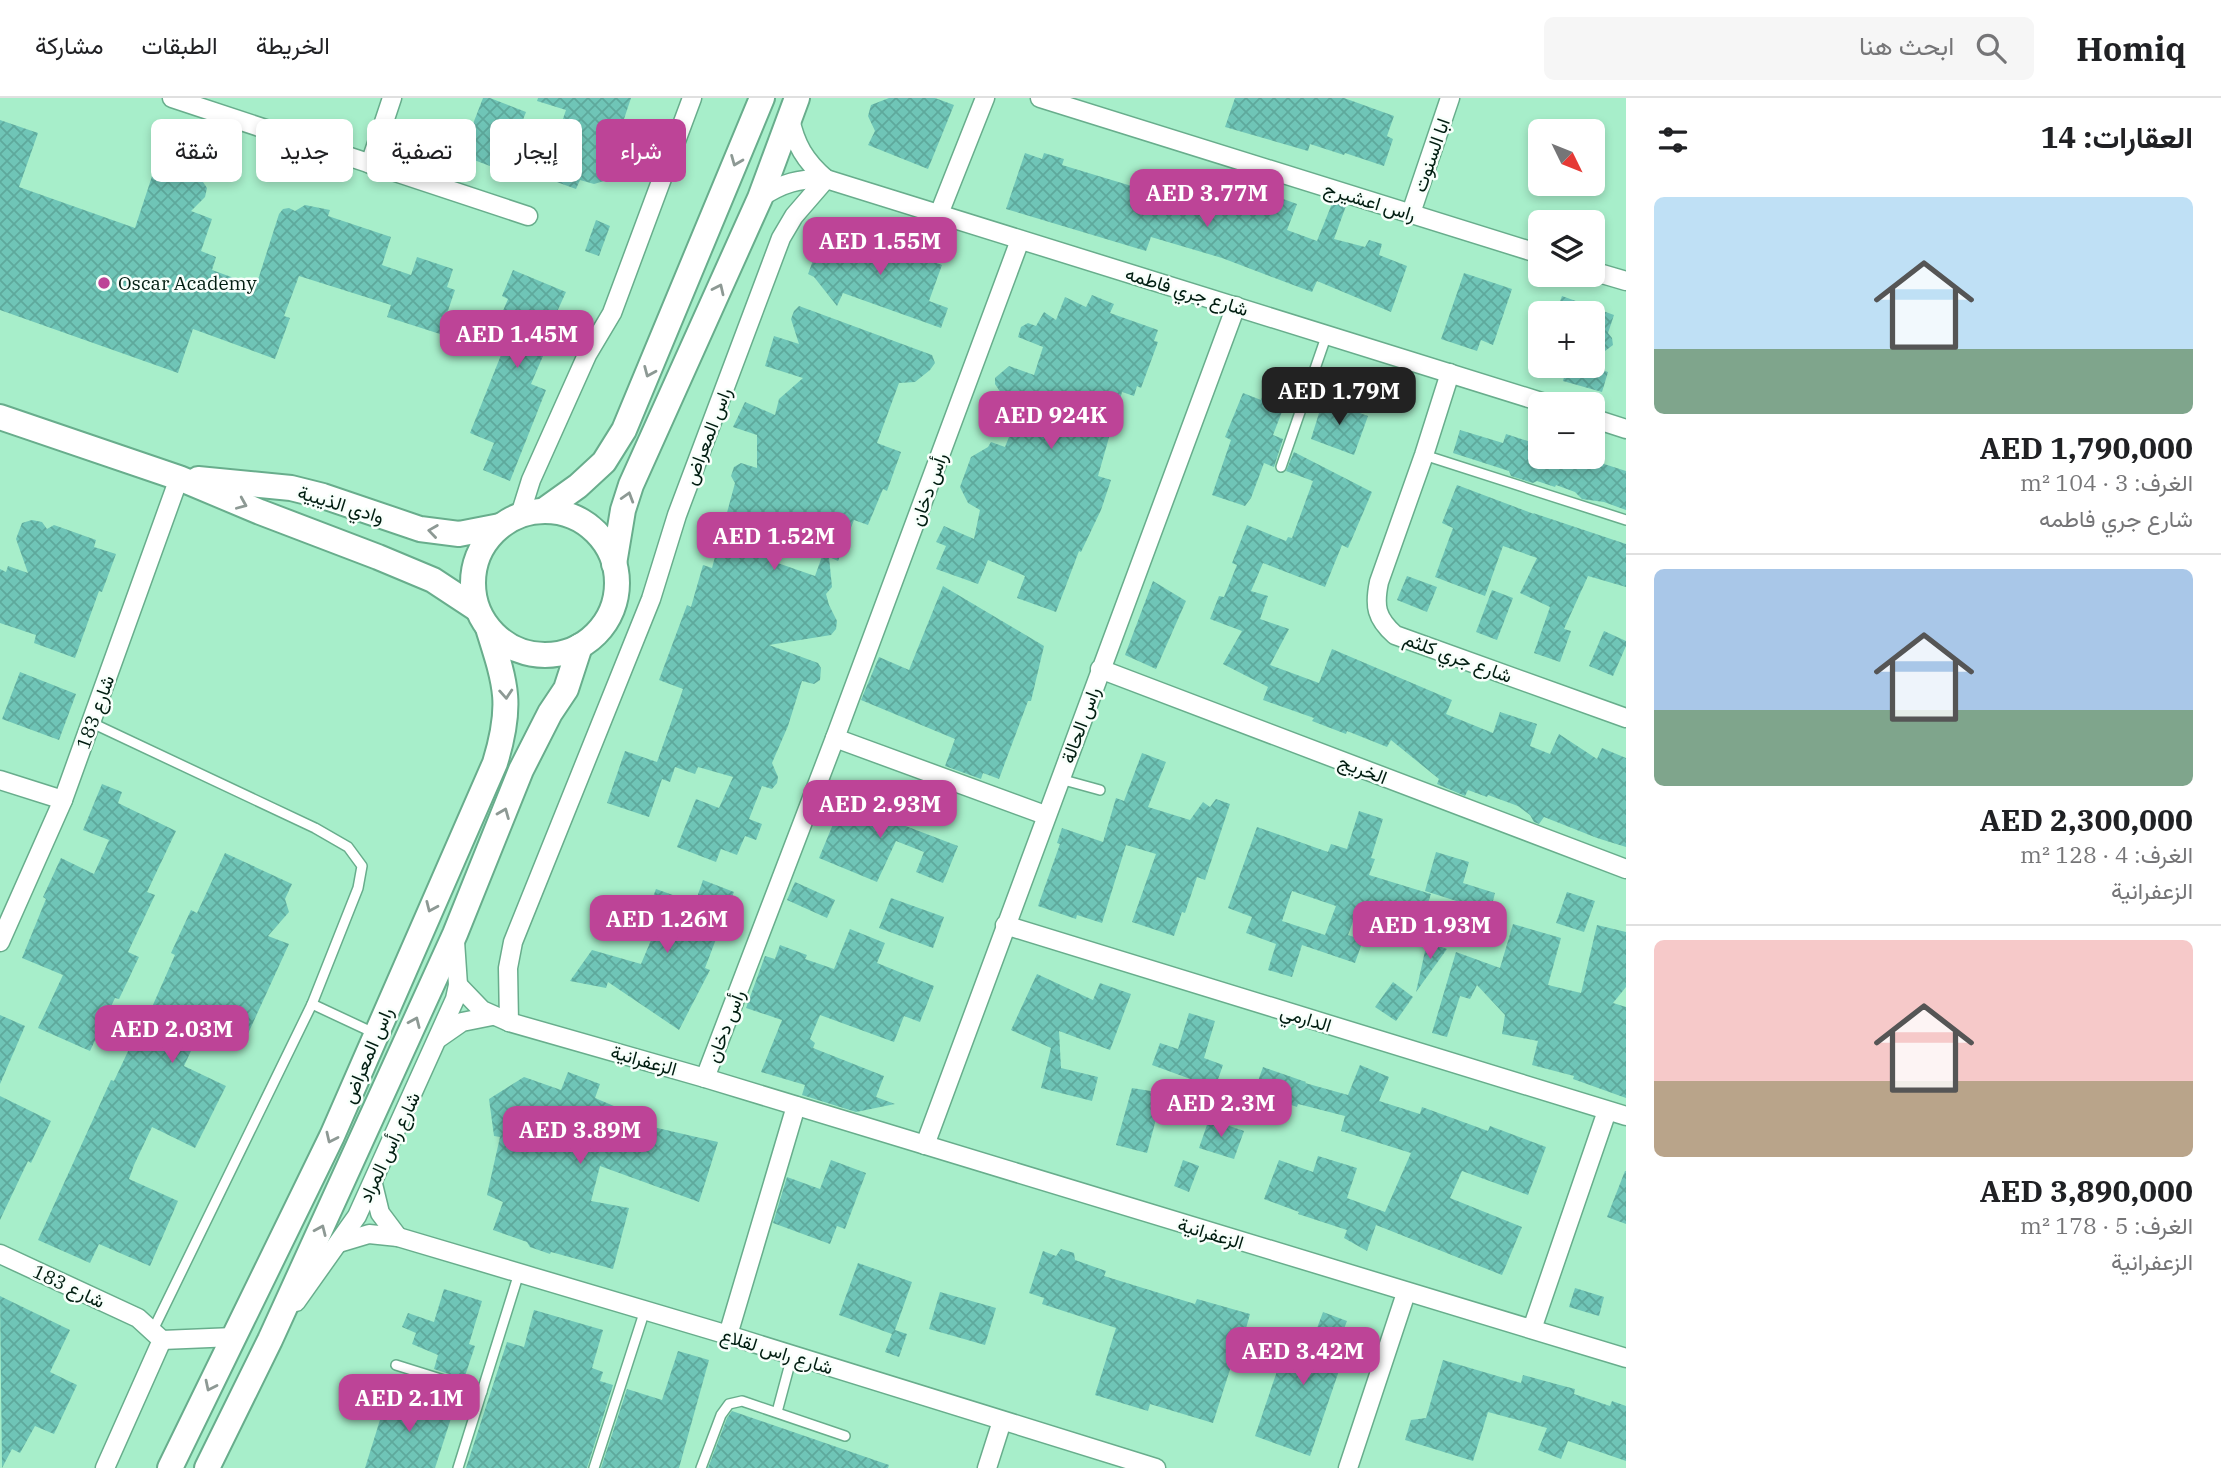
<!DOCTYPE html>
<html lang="ar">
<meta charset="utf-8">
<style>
:root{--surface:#fff;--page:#f6f6f6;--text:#202124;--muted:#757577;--line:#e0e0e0;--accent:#bd4497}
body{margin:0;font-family:"IBM Plex Serif",Vazirmatn,serif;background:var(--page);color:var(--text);direction:rtl;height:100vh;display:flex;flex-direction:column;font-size:26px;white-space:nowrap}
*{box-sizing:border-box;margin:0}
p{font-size:23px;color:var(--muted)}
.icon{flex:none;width:38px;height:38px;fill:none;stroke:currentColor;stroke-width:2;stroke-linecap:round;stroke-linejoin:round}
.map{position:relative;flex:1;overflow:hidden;direction:ltr}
.drawer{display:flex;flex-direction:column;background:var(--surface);width:595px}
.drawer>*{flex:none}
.top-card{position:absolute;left:21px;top:21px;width:665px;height:63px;direction:rtl;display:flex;gap:14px}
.needle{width:46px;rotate:133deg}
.tools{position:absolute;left:1528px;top:21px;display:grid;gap:14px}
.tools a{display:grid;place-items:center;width:77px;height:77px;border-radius:10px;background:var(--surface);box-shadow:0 4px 10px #0003;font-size:35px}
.price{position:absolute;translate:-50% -60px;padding:0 16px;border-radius:14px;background:var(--accent);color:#fff;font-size:23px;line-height:46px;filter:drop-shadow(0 2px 4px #0008)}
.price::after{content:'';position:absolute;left:50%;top:42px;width:21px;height:16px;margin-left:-10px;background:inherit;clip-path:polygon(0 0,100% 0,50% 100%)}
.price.active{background:#222;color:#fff}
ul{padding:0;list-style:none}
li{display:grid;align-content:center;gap:14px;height:371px;padding:0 28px}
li+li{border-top:2px solid var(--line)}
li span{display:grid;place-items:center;height:217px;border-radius:10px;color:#555}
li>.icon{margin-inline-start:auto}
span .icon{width:126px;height:126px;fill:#fffc;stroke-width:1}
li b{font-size:30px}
h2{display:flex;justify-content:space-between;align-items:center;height:84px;padding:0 28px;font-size:30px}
.tag{padding:0 24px;border-radius:10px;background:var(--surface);box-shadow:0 4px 10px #0003;font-size:24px;line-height:63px}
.tag.active{background:var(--accent);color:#fff}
header{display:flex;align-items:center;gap:42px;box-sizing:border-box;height:98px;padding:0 35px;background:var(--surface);border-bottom:2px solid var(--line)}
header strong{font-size:33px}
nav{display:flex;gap:38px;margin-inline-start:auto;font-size:24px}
.search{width:490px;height:63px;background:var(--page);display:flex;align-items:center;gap:18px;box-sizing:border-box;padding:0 24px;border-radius:10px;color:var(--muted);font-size:26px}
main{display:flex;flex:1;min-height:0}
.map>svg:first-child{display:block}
.building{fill:url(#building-cross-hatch);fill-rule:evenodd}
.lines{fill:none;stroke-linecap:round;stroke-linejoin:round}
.lane-casing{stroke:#68ad8c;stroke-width:12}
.street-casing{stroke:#68ad8c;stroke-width:21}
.secondary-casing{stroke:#68ad8c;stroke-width:28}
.lane{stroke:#fff;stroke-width:9}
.street{stroke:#fff;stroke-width:18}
.secondary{stroke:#fff;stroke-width:24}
.oneway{stroke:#8d9994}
.poi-dot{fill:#bd4497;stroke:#f8fffb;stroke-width:2.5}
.labels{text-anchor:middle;stroke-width:5;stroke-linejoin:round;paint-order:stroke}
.street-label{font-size:19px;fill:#011d11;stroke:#f8fffb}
.poi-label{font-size:19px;fill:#011d11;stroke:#f8fffb;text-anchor:start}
</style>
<header>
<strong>Homiq</strong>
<div class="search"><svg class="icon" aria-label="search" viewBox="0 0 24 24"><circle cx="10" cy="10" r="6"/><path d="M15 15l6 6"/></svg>ابحث هنا</div>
<nav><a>الخريطة</a><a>الطبقات</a><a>مشاركة</a></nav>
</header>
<main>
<section class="drawer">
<h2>العقارات: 14<svg class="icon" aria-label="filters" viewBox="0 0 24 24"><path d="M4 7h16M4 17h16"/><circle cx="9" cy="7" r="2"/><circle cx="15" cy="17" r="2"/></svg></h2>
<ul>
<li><span style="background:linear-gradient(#bfe0f5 70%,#7fa58c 0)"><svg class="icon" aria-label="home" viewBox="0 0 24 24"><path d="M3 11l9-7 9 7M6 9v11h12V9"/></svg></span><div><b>AED 1,790,000</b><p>الغرف: 3 · 104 m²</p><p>شارع جري فاطمه</p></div></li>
<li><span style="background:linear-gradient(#a9c7e8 65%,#7fa58c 0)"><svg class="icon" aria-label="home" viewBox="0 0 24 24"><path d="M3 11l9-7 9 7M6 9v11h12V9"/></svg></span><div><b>AED 2,300,000</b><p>الغرف: 4 · 128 m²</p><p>الزعفرانية</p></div></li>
<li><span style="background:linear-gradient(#f6c9c9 65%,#b9a48a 0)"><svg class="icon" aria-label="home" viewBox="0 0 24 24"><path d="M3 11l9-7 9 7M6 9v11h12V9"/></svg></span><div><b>AED 3,890,000</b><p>الغرف: 5 · 178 m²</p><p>الزعفرانية</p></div></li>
</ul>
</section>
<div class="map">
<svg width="1626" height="1370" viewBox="0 0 1626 1370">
<defs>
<pattern id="building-cross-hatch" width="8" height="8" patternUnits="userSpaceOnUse" patternTransform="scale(1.75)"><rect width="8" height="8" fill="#6fc5b7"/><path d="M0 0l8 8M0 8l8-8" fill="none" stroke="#5ea99c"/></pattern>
</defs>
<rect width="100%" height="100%" fill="#a7eeca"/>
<g class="building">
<polygon points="483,0 490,0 526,14 503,73 461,57"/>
<polygon points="538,0 631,0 619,36 631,40 625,57 613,62 604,83 594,86 580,82 576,91 543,79 566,12 537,3"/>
<polygon points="889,0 935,0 954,7 928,71 868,47 875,33 868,18 871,7"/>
<polygon points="1235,0 1344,0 1394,18 1387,38 1393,41 1384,68 1345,55 1344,57 1310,46 1308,53 1225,29"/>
<polygon points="0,22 38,35 19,89 135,130 156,66 203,84 207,90 205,99 191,113 212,121 201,153 216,159 212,172 256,188 279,116 283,111 289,110 295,113 305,107 330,112 328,118 391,139 382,167 411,177 417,159 453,171 447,189 455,192 440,236 387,219 391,207 299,178 284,218 290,220 275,261 193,231 178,275 0,212"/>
<polygon points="1025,55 1042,61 1044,55 1064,61 1062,67 1178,102 1182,90 1257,113 1264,94 1297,106 1287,132 1317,143 1333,103 1346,108 1334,141 1365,149 1369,142 1382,146 1379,157 1407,168 1391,214 1317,183 1312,194 1222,160 1151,139 1146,153 1006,111"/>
<polygon points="596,122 610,128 599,158 585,153"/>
<polygon points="843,131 942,167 929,203 948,210 941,230 843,195 837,208 814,179 808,176 815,157 824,159 828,152 839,146"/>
<polygon points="513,172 566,194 556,216 563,219 555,238 552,237 531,286 546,292 510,383 483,372 494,345 470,335 505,247 491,241 508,201 502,198"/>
<polygon points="1464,175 1512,191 1493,247 1481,242 1477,253 1441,241"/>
<polygon points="1092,197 1114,206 1110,215 1158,232 1154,243 1158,244 1141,290 1137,288 1134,298 1122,294 1098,378 1111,382 1101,412 1081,454 1079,453 1056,514 1017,500 1025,478 988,462 978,486 936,471 946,448 936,444 944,428 974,441 980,412 968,405 960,389 971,359 988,349 991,344 1005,349 1017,319 995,286 995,280 1009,268 1034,277 1043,249 1018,239 1021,229 1028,225 1036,228 1044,214 1056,222 1065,199 1086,209"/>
<polygon points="1562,198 1614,217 1608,235 1612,240 1613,247 1601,256 1596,270 1608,274 1602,294 1563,283 1567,268 1592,270 1592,215 1556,215"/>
<path d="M799 208 932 257 935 265 930 272 915 284 899 285 877 345 901 354 887 393 883 391 868 427 854 422 838 463 829 459 832 489 826 496 829 507 837 523 836 531 831 537 769 547 818 565 821 570 820 582 814 586 802 583 788 628 772 665 778 679 777 685 772 691 762 688 749 721 762 726 756 742 745 738 737 757 721 751 716 764 677 749 696 701 719 710 733 679 698 669 695 676 675 669 670 684 662 681 649 719 607 705 625 653 657 664 683 591 659 582 687 507 691 509 703 467 712 470 735 385 731 378 734 369 741 365 757 370V337L733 329 745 304 775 317 779 301 803 280 765 268 774 238 799 246 791 221 794 213ZM778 432 825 450 815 478 769 462Z"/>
<polygon points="1267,285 1281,291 1276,308 1283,311 1273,337 1283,341 1274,369 1264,365 1251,400 1245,408 1212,397 1231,342 1225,339 1243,295 1261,302"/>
<polygon points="1323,302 1368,318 1354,357 1311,341"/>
<polygon points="1460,332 1503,345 1506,336 1540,347 1540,359 1582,359 1626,373 1626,412 1604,404 1582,401 1575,394 1556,387 1555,389 1537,383 1533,385 1511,378 1509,373 1453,355"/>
<polygon points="1294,354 1372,394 1348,450 1342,447 1325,489 1263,465 1251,493 1268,498 1260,521 1289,531 1270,567 1319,585 1332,551 1452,602 1446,616 1493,635 1500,614 1537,626 1530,648 1550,656 1559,636 1597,661 1602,650 1626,660 1626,749 1597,740 1544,719 1539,726 1534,724 1530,717 1518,708 1488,697 1487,699 1468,692 1465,698 1437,686 1439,681 1391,642 1387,649 1347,633 1346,636 1312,623 1314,620 1263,602 1268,589 1223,566 1242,533 1210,521 1219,498 1224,499 1237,467 1232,465 1247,427 1286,443 1288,439 1292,440 1313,383 1286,373"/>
<polygon points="1457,387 1534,416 1533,415 1626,446 1626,489 1588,478 1564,531 1571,533 1560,564 1534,555 1550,509 1520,495 1537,460 1503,448 1485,498 1435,479 1453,430 1442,425"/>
<polygon points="32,422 42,424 47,431 54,427 96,442 94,449 116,456 102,494 99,493 75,560 34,545 36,537 0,525 0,471 6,474 8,468 28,475 16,441 22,425"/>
<polygon points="1407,478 1437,489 1427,514 1397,502"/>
<polygon points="1153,483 1186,503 1156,571 1125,557"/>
<polygon points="943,488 1044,548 1031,603 1028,603 999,681 983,675 981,681 945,668 955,641 861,602 879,559 909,572"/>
<polygon points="1492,492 1513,500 1497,542 1476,534"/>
<polygon points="1604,533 1626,543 1626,548 1613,578 1589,568"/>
<polygon points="20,574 76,596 59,642 2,621"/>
<polygon points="1142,655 1166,664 1148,709 1190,722 1203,704 1210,709 1216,701 1230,706 1205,782 1197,779 1185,815 1182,814 1174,838 1132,824 1156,756 1126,747 1102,825 1077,817 1076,821 1038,808 1060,746 1057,745 1062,730 1103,744 1116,700 1124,703"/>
<polygon points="102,686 122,694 118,705 176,733 147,794 155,797 128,854 139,859 119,901 115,900 90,953 38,930 63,877 22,860 46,801 43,799 61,760 94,776 109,742 83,732"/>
<polygon points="848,690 908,716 903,727 958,748 943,785 916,774 924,754 896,743 877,784 819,760"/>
<path d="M1359 713 1383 721 1371 760 1375 761 1369 777 1431 796 1420 829 1358 810 1348 837 1363 842 1355 865 1302 847 1292 879 1268 872 1276 846 1246 835 1252 819 1228 810 1257 729 1328 754 1331 746 1347 751ZM1292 793 1336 808 1325 837 1282 823Z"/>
<polygon points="1436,754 1469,764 1463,785 1495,795 1492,807 1495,808 1488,826 1467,819 1469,807 1425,793"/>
<polygon points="225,755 292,786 285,801 289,814 268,838 289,846 246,940 220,929 217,937 197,940 184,968 226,988 195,1050 152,1029 134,1067 129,1081 178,1103 150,1168 99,1146 90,1165 38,1142 111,982 114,983 138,932 141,934 175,857 171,855 191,812 197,815"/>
<polygon points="703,782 734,794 705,870 710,872 679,932 608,884 606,890 570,883 592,852 641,866 657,828 644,823 656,791 695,805"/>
<polygon points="795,784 835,802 827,820 787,802"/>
<polygon points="1567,794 1595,803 1584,834 1556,825"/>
<polygon points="891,800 944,819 933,850 879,830"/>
<polygon points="1513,826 1561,840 1548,887 1581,895 1597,827 1626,834 1626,889 1613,905 1626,909 1626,1000 1573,981 1574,978 1532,967 1538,943 1502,936 1505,917 1477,887 1470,901 1460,898 1447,939 1432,935 1456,854 1500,870"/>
<polygon points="850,831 885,845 877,865 934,888 920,924 904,918 894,944 820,917 810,941 815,945 813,950 884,978 876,999 895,1006 856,1014 802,997 805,987 761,974 782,922 746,910 765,858 775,861 780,847 807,857 805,861 834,871"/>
<polygon points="1427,844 1447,851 1416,894"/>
<polygon points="1037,876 1093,902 1100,885 1131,896 1110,952 1059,933 1061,970 1098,979 1092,1003 1041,990 1051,950 1011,932"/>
<polygon points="1393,884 1413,899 1396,923 1375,909"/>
<polygon points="1189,915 1215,923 1204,960 1223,967 1215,990 1152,967 1160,945 1178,951"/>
<polygon points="0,917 25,928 0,986"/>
<polygon points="1360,967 1389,979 1379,1003 1420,1016 1422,1009 1488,1033 1490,1028 1546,1049 1528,1097 1462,1073 1450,1100 1522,1129 1502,1177 1376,1127 1367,1153 1344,1140 1347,1132 1298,1116 1299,1114 1264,1101 1279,1062 1313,1074 1318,1058 1357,1070 1347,1100 1385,1114 1411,1055 1341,1033 1345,1018 1298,1006 1297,1009 1265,998 1268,990 1257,986 1263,969 1306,984 1305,985 1348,997"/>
<polygon points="568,974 600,986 595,1000 654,1025 653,1029 718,1044 699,1104 600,1068 591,1103 629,1110 613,1171 551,1154 550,1156 530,1149 527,1144 493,1132 503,1104 487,1097 500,1039 494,1038 489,1001 524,979 561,992"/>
<polygon points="1132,990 1163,995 1147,1055 1116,1047"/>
<polygon points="0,998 51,1023 31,1065 28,1063 0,1122"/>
<polygon points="1209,1021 1244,1033 1234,1061 1199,1050"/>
<polygon points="831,1062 866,1075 845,1131 837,1128 830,1146 773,1125 787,1079 820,1091"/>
<polygon points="1183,1062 1199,1068 1189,1094 1174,1088"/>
<polygon points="1625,1073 1626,1073 1626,1126 1607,1119"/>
<polygon points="1061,1151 1074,1155 1075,1162 1106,1173 1104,1178 1195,1206 1197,1201 1250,1216 1237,1263 1233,1262 1213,1325 1150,1306 1148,1313 1095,1297 1116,1230 1042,1206 1044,1200 1029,1195 1043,1153 1056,1158"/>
<polygon points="858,1165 912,1184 895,1232 907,1236 899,1259 885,1254 892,1236 839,1217"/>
<polygon points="1575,1190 1604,1199 1599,1218 1569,1209"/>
<polygon points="444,1191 482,1203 469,1246 475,1248 464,1281 434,1271 438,1257 412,1246 416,1235 402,1229 408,1215 434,1224"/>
<polygon points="940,1194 996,1210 985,1247 929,1231"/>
<polygon points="0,1198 70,1232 50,1274 77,1287 54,1336 35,1328 20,1355 12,1351 2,1370"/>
<polygon points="534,1212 603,1232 592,1270 603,1274 600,1283 613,1287 587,1370 466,1370 507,1244 524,1249"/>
<polygon points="1323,1214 1347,1223 1337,1249 1346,1252 1310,1358 1255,1338 1291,1232 1313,1241"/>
<polygon points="678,1253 709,1262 679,1370 601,1370 627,1291 662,1302"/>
<polygon points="1443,1262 1521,1285 1523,1277 1556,1286 1575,1291 1574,1296 1610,1308 1612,1303 1626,1308 1626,1363 1568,1343 1561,1361 1538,1352 1547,1330 1488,1314 1473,1363 1405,1342 1411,1322 1426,1320"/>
<polygon points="389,1293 453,1314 435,1370 365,1370"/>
<polygon points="732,1313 889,1367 888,1370 708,1370 727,1320"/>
</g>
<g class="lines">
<g class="lane-casing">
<g id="lane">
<polyline points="1424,357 1626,422"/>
<polyline points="1281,369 1327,236"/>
<polyline points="92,625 315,730 348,749 362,768 358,790 312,906 153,1232"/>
<polyline points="1060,681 1100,692"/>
<polyline points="312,906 374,935"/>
<polyline points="396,1267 482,1294"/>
<polyline points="777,1314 792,1258"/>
<polyline points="458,1370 519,1175"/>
<polyline points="594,1370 645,1212"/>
<polyline points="701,1370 721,1317 729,1306 742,1303 845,1338"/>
</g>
</g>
<g class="street-casing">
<g id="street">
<polyline points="172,0 528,118"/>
<polyline points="1040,0 1540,156"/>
<path d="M790 20C795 46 805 63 826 81"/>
<polyline points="370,66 392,0"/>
<path d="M760 100C782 85 800 80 826 81L1548 306"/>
<polyline points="1411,115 1450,0"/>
<polyline points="939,116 985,0"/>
<polyline points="1592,173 1626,183"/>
<path d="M1450 275 1424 357 1379 484C1374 508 1376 520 1395 537L1626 620"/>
<polyline points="1592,320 1626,331"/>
<polyline points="520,417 531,382 587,257 612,215 692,0"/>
<polyline points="1100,571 1626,771"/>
<polyline points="835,640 1045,717"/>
<polyline points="0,682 63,702"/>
<polyline points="1005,827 1626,1018"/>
<polyline points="0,844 63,702 179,380"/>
<polyline points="458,887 482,912 509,924 705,980 1626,1260"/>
<polyline points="509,924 508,870 513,844 651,501 677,417 781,140 794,118 826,81"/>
<polyline points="439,940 462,924 492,918"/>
<polyline points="705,980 835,640 1020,142"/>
<polyline points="925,1047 1236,208"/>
<polyline points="373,1086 380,1115 398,1139"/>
<polyline points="339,1145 369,1136 398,1139 728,1237 1156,1370"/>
<polyline points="0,1156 138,1220 162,1242 105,1370"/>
<polyline points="296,1204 357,1118 455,901 458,887 455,843"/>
<polyline points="1532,1231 1607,1013"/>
<polyline points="728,1237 796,1008"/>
<polyline points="162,1242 234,1239"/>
<polyline points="987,1370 1002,1323"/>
<polyline points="1348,1370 1406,1195"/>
</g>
</g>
<g class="secondary-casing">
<g id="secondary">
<polyline points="0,319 179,380 260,414 378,459 433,482 477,511"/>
<polyline points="198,381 291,390 323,398 420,431 459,436 500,428"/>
<polyline points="543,413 578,388 604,364 624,332 762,0"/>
<circle cx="545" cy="485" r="72"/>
<polyline points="614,466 623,412 631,387 760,100 797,0"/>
<path d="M170 1370 332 1038 495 665C513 606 506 587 488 530"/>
<polyline points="207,1370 270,1242 455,836 521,672 550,615 566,591 580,548"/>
</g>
</g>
<use href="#lane" class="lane"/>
<use href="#street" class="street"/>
<use href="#secondary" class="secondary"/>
</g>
<defs><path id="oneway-chevron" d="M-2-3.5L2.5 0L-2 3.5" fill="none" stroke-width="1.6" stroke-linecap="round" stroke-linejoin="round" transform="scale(1.75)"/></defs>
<g class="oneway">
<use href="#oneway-chevron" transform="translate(736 63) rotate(112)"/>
<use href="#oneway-chevron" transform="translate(719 191) rotate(-65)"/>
<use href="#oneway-chevron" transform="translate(649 274) rotate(113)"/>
<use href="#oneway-chevron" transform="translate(628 399) rotate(-73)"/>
<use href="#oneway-chevron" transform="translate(242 406) rotate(23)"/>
<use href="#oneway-chevron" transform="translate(433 433) rotate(-172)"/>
<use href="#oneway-chevron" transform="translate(506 596) rotate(86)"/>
<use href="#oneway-chevron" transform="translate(504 715) rotate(-68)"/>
<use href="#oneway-chevron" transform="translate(431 809) rotate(114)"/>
<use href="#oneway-chevron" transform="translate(415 924) rotate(-66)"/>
<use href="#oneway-chevron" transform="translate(331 1040) rotate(115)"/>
<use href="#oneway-chevron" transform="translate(321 1132) rotate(-66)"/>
<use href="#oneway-chevron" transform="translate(210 1288) rotate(116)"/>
</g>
<circle class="poi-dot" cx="104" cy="185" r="7"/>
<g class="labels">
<g class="street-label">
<text transform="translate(1431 57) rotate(-71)" y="7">ابا السنوت</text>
<text transform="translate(1370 103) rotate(17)" y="7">راس اعشيرج</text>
<text transform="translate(1187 193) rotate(17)" y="7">شارع جري فاطمه</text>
<text transform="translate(707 338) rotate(-69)" y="7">راس المعراض</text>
<text transform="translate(928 391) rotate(-70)" y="7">رأس دخان</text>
<text transform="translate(341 406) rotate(17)" y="7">وادي الذيبية</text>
<text transform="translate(1458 559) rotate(20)" y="7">شارع جري كلثم</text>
<text transform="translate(95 614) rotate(-70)" y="7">شارع 183</text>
<text transform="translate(1080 627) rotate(-70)" y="7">راس الحالة</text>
<text transform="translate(1363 671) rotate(21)" y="7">الخريج</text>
<text transform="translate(1306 920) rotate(17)" y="7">الدارمي</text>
<text transform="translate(725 928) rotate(-69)" y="7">رأس دخان</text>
<text transform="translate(367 957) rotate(-67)" y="7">راس المعراض</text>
<text transform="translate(644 962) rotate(16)" y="7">الزعفرانية</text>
<text transform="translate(389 1049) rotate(-65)" y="7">شارع رأس المراد</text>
<text transform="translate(1211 1135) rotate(17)" y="7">الزعفرانية</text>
<text transform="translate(69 1188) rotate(25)" y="7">شارع 183</text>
<text transform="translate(777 1253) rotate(17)" y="7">شارع راس لقلاع</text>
</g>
<g class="poi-label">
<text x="118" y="192">Oscar Academy</text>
</g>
</g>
</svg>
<div class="tools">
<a><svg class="needle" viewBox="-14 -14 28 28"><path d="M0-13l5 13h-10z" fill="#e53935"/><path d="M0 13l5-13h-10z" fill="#757577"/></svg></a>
<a><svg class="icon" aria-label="layers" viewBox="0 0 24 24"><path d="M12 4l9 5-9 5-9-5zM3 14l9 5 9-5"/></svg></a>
<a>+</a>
<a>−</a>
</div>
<b class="price" style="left:1207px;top:131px">AED 3.77M</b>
<b class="price" style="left:880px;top:179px">AED 1.55M</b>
<b class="price" style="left:517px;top:272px">AED 1.45M</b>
<b class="price active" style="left:1339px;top:329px">AED 1.79M</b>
<b class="price" style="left:1051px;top:353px">AED 924K</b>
<b class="price" style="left:774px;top:474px">AED 1.52M</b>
<b class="price" style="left:880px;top:742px">AED 2.93M</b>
<b class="price" style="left:667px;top:857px">AED 1.26M</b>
<b class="price" style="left:1430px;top:863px">AED 1.93M</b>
<b class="price" style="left:172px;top:967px">AED 2.03M</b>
<b class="price" style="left:1221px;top:1041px">AED 2.3M</b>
<b class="price" style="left:580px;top:1068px">AED 3.89M</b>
<b class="price" style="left:1303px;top:1289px">AED 3.42M</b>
<b class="price" style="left:409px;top:1336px">AED 2.1M</b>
<div class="top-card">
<a class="tag active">شراء</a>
<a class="tag">إيجار</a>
<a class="tag">تصفية</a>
<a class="tag">جديد</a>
<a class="tag">شقة</a>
</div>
</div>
</main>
